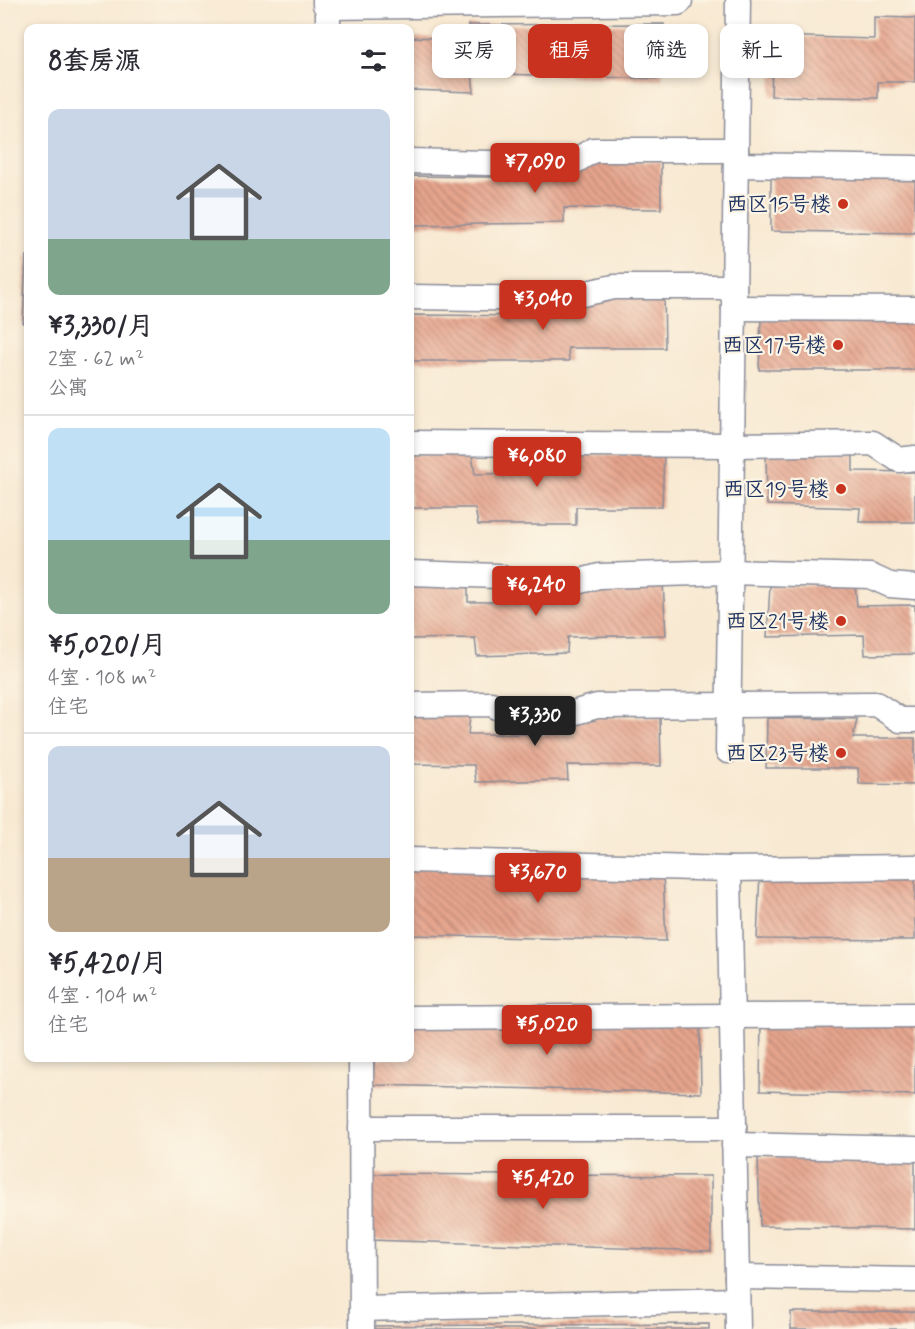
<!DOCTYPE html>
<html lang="zh">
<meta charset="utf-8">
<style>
:root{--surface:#fff;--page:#f2f2f3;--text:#2b2b33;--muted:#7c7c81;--line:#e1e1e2;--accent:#c8321e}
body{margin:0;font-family:Mynerve,"LXGW WenKai TC",sans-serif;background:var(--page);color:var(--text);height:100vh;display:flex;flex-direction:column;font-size:22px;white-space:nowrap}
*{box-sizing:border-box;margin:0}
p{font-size:20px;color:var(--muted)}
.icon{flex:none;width:33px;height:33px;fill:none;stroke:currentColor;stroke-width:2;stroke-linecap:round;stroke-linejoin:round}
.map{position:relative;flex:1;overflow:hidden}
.side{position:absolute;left:24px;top:24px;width:390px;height:1038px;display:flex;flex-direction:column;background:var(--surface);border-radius:12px;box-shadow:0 3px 9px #0003}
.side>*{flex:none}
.banner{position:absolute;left:432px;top:24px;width:393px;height:54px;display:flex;gap:12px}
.price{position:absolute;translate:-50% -51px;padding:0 14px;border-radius:6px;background:var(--accent);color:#fff;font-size:20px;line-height:39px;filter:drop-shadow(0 2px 3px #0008)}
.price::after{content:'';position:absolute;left:50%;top:36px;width:18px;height:14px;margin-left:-9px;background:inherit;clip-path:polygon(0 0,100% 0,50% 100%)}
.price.selected{background:#222;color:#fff}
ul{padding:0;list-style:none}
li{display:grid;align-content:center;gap:12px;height:318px;padding:0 24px}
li+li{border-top:2px solid var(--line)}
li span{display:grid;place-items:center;height:186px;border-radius:12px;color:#555}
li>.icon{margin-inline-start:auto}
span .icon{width:108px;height:108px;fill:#fffc;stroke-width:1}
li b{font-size:26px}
h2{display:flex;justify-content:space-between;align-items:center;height:72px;padding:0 24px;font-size:26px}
.chip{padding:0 21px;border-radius:12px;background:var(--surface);box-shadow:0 3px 9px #0003;font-size:21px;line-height:54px}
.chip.selected{background:var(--accent);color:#fff}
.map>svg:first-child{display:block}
.building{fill:url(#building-back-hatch)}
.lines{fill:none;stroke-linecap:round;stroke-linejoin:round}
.minor-casing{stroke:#8a8c98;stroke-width:27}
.tertiary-casing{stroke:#8a8c98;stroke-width:33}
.minor{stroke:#fff;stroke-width:24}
.tertiary{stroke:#fff;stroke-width:30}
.poi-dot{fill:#c8321e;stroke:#fcf5e5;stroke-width:2}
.labels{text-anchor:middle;stroke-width:4.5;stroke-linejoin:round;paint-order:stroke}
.poi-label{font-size:21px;fill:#1b2f5e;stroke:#fcf5e5;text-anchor:end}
</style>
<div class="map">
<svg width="915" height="1329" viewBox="0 0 915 1329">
<defs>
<pattern id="building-back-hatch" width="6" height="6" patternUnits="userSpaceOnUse" patternTransform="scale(1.5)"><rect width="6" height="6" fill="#e6a48c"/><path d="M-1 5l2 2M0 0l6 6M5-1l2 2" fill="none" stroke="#ba8676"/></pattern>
</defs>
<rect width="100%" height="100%" fill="#fcf5e5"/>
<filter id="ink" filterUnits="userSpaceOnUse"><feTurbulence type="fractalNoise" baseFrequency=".0167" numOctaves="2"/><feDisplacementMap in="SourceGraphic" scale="12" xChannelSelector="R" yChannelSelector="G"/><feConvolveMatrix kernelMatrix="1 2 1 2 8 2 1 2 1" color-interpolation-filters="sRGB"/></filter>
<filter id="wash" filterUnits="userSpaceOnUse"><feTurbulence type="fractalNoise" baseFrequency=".008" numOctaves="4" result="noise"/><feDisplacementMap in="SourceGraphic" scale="24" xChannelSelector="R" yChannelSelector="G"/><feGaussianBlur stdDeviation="1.35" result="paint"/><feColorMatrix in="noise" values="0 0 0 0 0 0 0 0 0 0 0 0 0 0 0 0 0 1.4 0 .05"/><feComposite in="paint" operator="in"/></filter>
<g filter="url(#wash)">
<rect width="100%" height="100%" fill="#f8e9d2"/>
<g id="blocks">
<g class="building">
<polygon points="874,17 915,18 915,82 878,82 878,98 771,96 773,36 874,39"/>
<polygon points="664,24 662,79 472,73 474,92 410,90 410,37 466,39 468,25"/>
<polygon points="561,159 661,162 661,209 564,208 564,223 410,225 410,176 562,178"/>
<polygon points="771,174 915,177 915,233 771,231"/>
<polygon points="26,256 28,256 28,323 23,323"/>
<polygon points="664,292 665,348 568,348 569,361 410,361 410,315 568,316 569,295"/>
<polygon points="761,319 915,320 915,370 759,370"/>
<polygon points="853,453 853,471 915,472 915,522 859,522 860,508 767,505 766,454"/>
<polygon points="410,454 472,455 475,474 575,473 575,455 664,454 662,507 576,507 576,525 478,525 475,508 410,508"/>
<polygon points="468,582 468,602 573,601 576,583 663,583 666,635 568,637 567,653 477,656 475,638 410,639 410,584"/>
<polygon points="855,584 857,606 915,605 915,654 865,655 864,635 767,637 770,586"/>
<polygon points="410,715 470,716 468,734 574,734 575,717 660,718 661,766 567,765 568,780 476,782 474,765 410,764"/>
<polygon points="767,718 857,719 853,738 915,738 915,785 859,784 858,768 766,768"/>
<polygon points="410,867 663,872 666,941 410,935"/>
<polygon points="760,872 915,874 915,940 757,939"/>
<polygon points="761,1017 915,1020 915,1095 760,1091"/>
<polygon points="410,1018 700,1025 701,1093 373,1085 374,1058 410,1058"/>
<polygon points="758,1157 915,1160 915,1229 760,1226"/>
<polygon points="366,1174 711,1176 711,1251 368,1240"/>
<rect x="791" y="1312" width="124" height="17"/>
<polygon points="709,1324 709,1329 362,1329 362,1326"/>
</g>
</g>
</g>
<g filter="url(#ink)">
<use href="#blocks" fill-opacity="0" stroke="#8a8c98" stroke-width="1.5"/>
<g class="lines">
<g class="minor-casing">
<g id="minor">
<polyline points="328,28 328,4"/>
<polyline points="410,161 569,165 593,150 736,150"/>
<polyline points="736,165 915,168"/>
<polyline points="410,297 560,299 614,287 734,287"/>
<polyline points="734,308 915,309"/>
<polyline points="410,443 732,445 873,443 899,460 915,458"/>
<polyline points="410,573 498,576 516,585 566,585 599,576 730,572 870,576 890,585 915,587"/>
<polyline points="410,705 491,704 510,713 569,714 597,706 876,704 900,720 915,720"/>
<polyline points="728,751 738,0"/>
<polyline points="410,860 729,869 915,867"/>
<polyline points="729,869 738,1329"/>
<polyline points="410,1018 915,1015"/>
<polyline points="361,1058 362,1329"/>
<polyline points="361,1128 734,1128"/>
<polyline points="734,1145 915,1149"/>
<polyline points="737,1277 915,1280"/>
<polyline points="362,1309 737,1300"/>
</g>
</g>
<g class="tertiary-casing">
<polyline id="tertiary" points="328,0 328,4 677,0"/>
</g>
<use href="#minor" class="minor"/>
<use href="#tertiary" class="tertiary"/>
</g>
</g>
<g class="poi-dot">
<circle cx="843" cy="204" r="6"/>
<circle cx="838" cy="345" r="6"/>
<circle cx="841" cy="489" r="6"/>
<circle cx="841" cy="621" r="6"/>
<circle cx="841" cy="753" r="6"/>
</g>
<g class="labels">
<g class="poi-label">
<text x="831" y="211">西区15号楼</text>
<text x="826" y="352">西区17号楼</text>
<text x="829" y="496">西区19号楼</text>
<text x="829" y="628">西区21号楼</text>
<text x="829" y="760">西区23号楼</text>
</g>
</g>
</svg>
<b class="price" style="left:535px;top:194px">¥7,090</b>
<b class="price" style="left:543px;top:331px">¥3,040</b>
<b class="price" style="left:537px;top:488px">¥6,080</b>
<b class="price" style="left:536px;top:617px">¥6,240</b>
<b class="price selected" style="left:535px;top:747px">¥3,330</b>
<b class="price" style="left:538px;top:904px">¥3,670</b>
<b class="price" style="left:547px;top:1056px">¥5,020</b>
<b class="price" style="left:543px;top:1210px">¥5,420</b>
<div class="banner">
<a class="chip">买房</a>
<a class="chip selected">租房</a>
<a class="chip">筛选</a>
<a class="chip">新上</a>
</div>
<section class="side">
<h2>8套房源<svg class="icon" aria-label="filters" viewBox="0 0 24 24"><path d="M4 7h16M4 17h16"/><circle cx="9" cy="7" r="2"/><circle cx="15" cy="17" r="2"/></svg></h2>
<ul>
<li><span style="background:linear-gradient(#c9d6e8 70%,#7fa58c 0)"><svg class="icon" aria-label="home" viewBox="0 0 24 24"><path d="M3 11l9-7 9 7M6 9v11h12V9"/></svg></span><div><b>¥3,330/月</b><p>2室 · 62 m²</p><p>公寓</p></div></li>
<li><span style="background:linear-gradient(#bfe0f5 60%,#7fa58c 0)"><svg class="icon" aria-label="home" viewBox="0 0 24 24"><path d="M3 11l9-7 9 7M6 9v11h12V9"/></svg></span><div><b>¥5,020/月</b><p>4室 · 108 m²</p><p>住宅</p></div></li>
<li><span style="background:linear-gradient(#c9d6e8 60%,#b9a48a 0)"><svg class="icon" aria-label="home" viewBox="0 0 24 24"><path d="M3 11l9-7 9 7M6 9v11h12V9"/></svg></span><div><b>¥5,420/月</b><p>4室 · 104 m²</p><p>住宅</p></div></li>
</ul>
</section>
</div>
